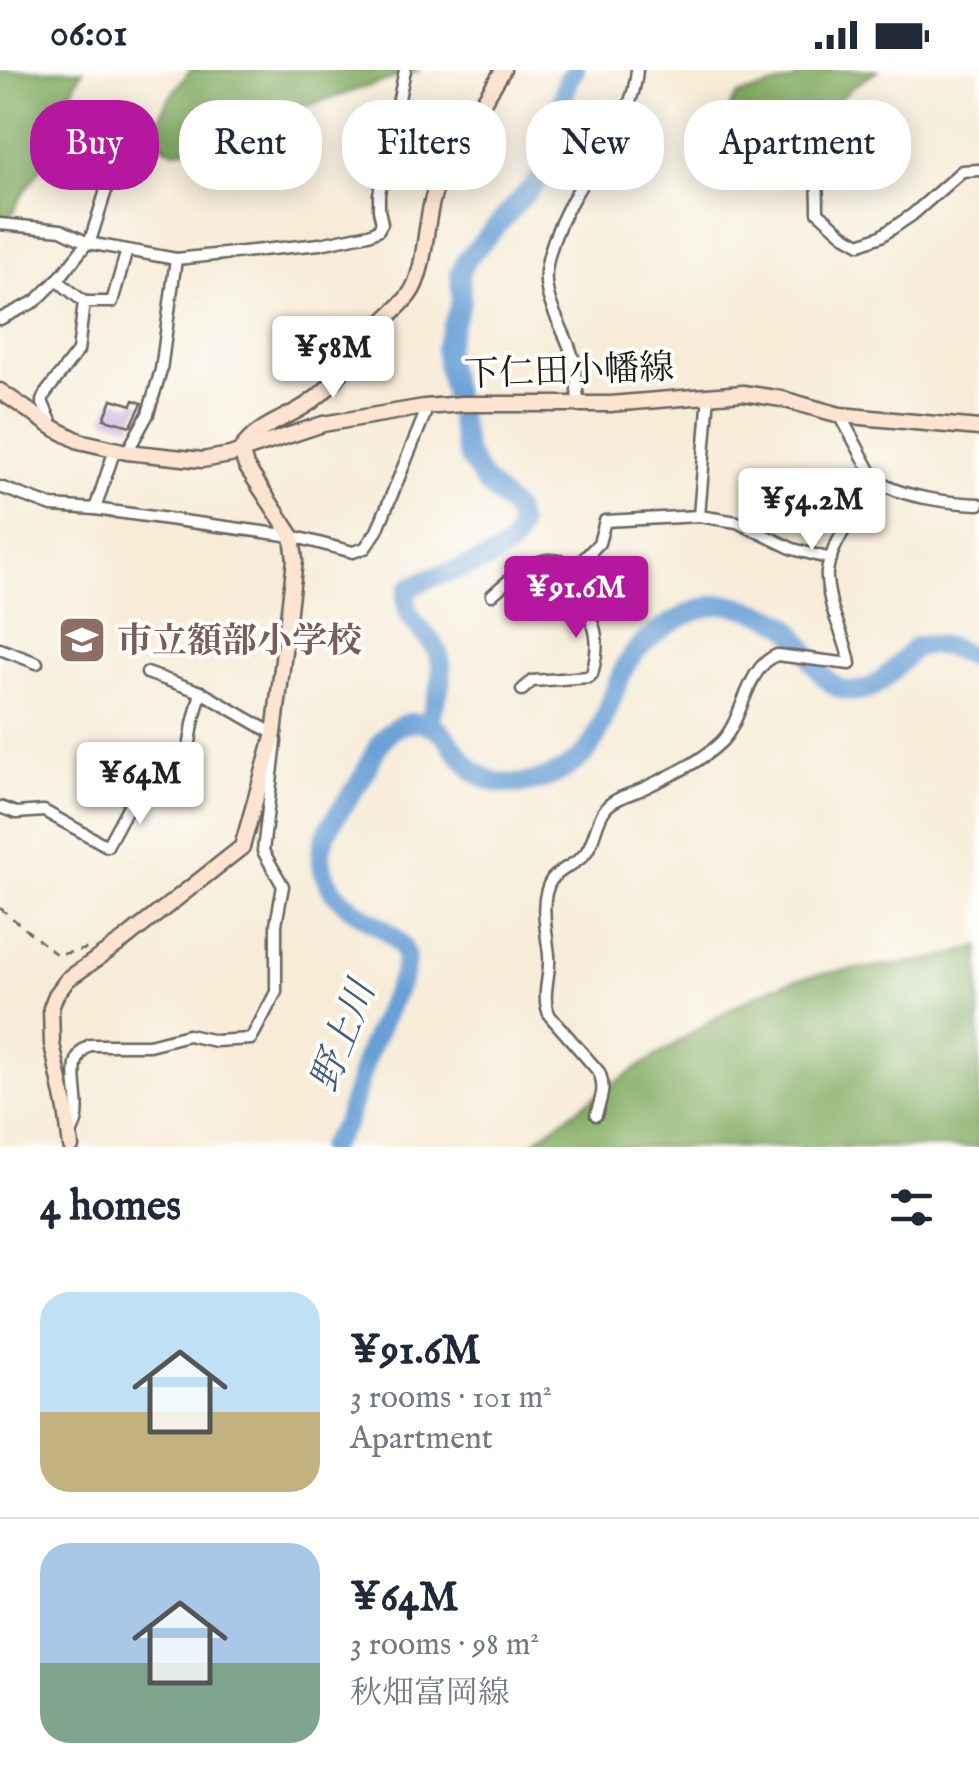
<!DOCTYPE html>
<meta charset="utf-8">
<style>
:root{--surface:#fff;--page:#f6f6f7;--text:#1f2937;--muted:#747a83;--line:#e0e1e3;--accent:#b5179e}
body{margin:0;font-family:"IM FELL English","Noto Serif JP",serif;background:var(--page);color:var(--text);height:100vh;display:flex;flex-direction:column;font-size:38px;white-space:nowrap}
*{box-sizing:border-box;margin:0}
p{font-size:32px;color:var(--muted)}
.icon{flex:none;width:55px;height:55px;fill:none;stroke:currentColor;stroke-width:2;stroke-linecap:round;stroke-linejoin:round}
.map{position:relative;height:1077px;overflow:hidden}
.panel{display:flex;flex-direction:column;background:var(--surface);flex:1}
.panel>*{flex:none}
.hud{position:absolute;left:30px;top:30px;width:920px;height:90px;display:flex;gap:20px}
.price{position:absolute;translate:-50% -85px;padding:0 22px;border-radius:10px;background:#fff;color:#222;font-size:32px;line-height:65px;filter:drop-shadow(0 2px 5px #0008)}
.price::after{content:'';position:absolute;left:50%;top:60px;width:30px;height:22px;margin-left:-15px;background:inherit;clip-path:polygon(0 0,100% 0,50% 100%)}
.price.current{background:var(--accent);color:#fff}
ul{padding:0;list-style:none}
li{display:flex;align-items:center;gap:30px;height:250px;padding:0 40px}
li+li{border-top:2px solid var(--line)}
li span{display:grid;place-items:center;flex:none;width:280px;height:200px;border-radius:30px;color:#555}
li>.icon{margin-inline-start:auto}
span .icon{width:120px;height:120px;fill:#fffc;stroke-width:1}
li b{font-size:42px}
h2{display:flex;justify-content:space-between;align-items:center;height:120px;padding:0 40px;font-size:42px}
.pill{padding:0 35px;border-radius:40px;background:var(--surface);box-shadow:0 5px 25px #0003;font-size:35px;line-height:90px}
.pill.current{background:var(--accent);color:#fff}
.status{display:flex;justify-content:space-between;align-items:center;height:70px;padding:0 50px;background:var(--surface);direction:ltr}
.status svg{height:28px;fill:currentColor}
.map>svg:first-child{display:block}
.forest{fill:#80aa61;stroke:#4e633e;stroke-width:2.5}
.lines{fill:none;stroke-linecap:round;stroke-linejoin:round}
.river{stroke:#679fd5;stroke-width:20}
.building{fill:#c29dd5}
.street-casing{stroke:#69655e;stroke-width:15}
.secondary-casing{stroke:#69655e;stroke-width:19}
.path{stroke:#69655e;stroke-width:2.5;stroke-dasharray:8 8;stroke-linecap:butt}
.street{stroke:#fff;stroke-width:10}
.secondary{stroke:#fde4d0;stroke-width:14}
.labels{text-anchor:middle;stroke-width:8;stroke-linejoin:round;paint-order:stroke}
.street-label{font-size:35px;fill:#1c1c1c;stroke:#fdfcf7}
.education-label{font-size:35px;font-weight:bold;fill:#785e54;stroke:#fdfcf7;text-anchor:start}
.water-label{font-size:38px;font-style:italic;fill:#425e78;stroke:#fdfcf7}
</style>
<div class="status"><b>06:01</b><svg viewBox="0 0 49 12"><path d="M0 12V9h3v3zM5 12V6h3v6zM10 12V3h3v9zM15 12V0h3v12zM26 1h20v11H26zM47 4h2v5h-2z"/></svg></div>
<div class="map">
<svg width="979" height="1077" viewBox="0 0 979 1077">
<rect width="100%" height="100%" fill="#fdfcf7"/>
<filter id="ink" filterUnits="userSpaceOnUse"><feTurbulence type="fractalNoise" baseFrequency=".01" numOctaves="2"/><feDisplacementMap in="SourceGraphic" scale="20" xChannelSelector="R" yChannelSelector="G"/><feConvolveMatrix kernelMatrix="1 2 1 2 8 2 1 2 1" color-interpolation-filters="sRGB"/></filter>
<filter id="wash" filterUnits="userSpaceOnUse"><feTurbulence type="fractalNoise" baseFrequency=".0048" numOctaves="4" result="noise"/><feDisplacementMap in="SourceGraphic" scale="40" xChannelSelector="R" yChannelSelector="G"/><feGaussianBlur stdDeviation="2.25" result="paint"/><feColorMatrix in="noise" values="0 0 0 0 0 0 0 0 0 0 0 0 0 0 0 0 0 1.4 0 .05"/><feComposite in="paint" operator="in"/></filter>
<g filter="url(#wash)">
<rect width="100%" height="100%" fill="#f7ecd8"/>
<g class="forest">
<polygon points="0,0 83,0 75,14 43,96 21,126 12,144 0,154"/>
<path d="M191 0H420L249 54 190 78 175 81 163 76C150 47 172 22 191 0Z"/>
<polygon points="799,0 878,0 850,19 826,43 762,68 733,65 729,38 738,25 795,10"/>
<path d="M979 876V1077H528C575 1038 626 1005 678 972 716 948 755 920 799 909 859 893 921 899 979 876Z"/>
</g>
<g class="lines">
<g class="river">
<path d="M428 655C433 637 444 613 441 594 436 561 398 555 408 519 441 498 485 500 514 472L519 456 517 447 513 439 484 411 467 384 447 295 445 278 461 231 460 203 466 190 549 98 557 71 559 48 567 12 575 0"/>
<path d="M329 1077 346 1053 368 982 404 903C405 896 407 888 404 881 392 852 337 845 324 803 322 795 320 789 321 781 326 754 348 731 362 708 370 695 373 680 384 668 397 653 420 646 438 660 451 670 460 688 473 700 503 725 549 713 578 690 594 677 600 658 608 639 614 623 620 604 629 590 645 565 689 539 718 535 730 533 743 537 754 541 766 545 779 548 788 557 812 579 821 630 864 620 884 615 900 590 916 577 940 571 959 579 979 592"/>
</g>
</g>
<g id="blocks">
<polygon class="building" points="112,329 132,335 134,330 142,333 131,356 104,349"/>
</g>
</g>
<g filter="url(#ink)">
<use href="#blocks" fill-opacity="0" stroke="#69655e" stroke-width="2.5"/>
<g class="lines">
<g class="street-casing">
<g id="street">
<path d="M804 62C817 88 818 113 818 142L844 165 860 174 881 166 912 145 962 101 979 100"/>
<polyline points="0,154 61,160 88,173 176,189 320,174 369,164 378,160 382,153 379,140 379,124 405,0"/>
<polyline points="57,210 84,232"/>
<polyline points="0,249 36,231 62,205 91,168 107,117"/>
<path d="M578 334C577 320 577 303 573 288 566 260 543 233 546 201 551 162 576 122 597 90 616 59 634 37 637 0"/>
<path d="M840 345 873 406C891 427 952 433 979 434"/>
<polyline points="52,354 42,331 45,324 78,281 84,232 112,232 127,180"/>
<polyline points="127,382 148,344 161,300 176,189"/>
<polyline points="0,417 52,436 95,439 292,466 353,482 365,478 377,461 425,344 424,337"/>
<polyline points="95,439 115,379"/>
<polyline points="699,446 737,452 793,479 831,489"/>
<path d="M492 525C504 514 527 494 543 491 553 488 567 493 578 495L599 473 605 451 699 446 709 325"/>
<polyline points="0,579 37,593"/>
<path d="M522 620 532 611 589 607 592 604C597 586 600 563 589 547 584 540 577 537 574 528 571 516 575 506 578 495"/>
<polyline points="0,737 16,743 44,741 107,776 152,693 182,705 185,703 193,654 201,622"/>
<path d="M596 1045C601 1029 606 1018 599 1002L550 946C540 926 551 906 549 885 547 863 538 829 552 809 560 799 574 795 583 786 595 774 595 751 606 738 613 729 630 724 640 720 667 707 698 694 720 673 744 651 745 597 777 585L850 594C847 572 836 554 831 533 829 524 826 511 827 502 831 473 860 435 880 415"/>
<path d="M71 1064C74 1058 76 1054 77 1047 81 1024 64 988 90 975H149L188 965 215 971 251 969 276 922V854L283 816 263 781 276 671 274 664 201 622 147 603"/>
</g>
</g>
<g class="secondary-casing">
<g id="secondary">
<polyline points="0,321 54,358 79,371 127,382 202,390 230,385 323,354 424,337 463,334 610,334 743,323 782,329 840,345 979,358"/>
<path d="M241 380C258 353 293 348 316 328 343 307 358 276 382 253 391 243 401 236 409 225 427 201 424 151 435 121 451 78 480 39 503 0"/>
<polyline points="71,1077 66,1040 52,974 51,938 56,925 68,909 124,870 242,777 274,664 295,490 292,466 246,396 241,381"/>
</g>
</g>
<polyline class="path" points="0,838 57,885 91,878"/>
<use href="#street" class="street"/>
<use href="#secondary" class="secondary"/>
</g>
</g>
<defs>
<g id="school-square" transform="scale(2.5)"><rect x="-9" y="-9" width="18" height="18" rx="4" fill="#8d6e63" stroke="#fdfcf7"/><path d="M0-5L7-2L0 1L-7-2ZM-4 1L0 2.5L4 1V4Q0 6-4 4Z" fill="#fff"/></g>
</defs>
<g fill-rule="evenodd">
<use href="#school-square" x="82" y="570"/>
</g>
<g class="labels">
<g class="street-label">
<text transform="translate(569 300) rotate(-2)" y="12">下仁田小幡線</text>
</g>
<g class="education-label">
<text x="117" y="582">市立額部小学校</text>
</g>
<g class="water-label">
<text transform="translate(342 966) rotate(-69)" y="13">野上川</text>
</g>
</g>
</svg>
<b class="price" style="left:333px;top:331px">¥58M</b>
<b class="price" style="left:812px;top:483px">¥54.2M</b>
<b class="price current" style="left:576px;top:571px">¥91.6M</b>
<b class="price" style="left:140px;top:757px">¥64M</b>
<div class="hud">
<a class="pill current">Buy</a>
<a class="pill">Rent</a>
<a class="pill">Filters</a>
<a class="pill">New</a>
<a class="pill">Apartment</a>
</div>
</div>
<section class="panel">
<h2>4 homes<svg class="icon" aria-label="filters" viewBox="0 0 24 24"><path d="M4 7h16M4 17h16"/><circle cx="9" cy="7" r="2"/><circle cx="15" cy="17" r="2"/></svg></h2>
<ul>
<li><span style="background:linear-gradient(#bfe0f5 60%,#c2b280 0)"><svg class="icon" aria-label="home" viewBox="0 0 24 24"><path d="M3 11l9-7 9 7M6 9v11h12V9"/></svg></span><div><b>¥91.6M</b><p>3 rooms · 101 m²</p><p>Apartment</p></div></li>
<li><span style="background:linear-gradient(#a9c7e8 60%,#7fa58c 0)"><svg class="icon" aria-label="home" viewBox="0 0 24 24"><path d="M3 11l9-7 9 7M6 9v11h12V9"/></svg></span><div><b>¥64M</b><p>3 rooms · 98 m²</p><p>秋畑富岡線</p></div></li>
</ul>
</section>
